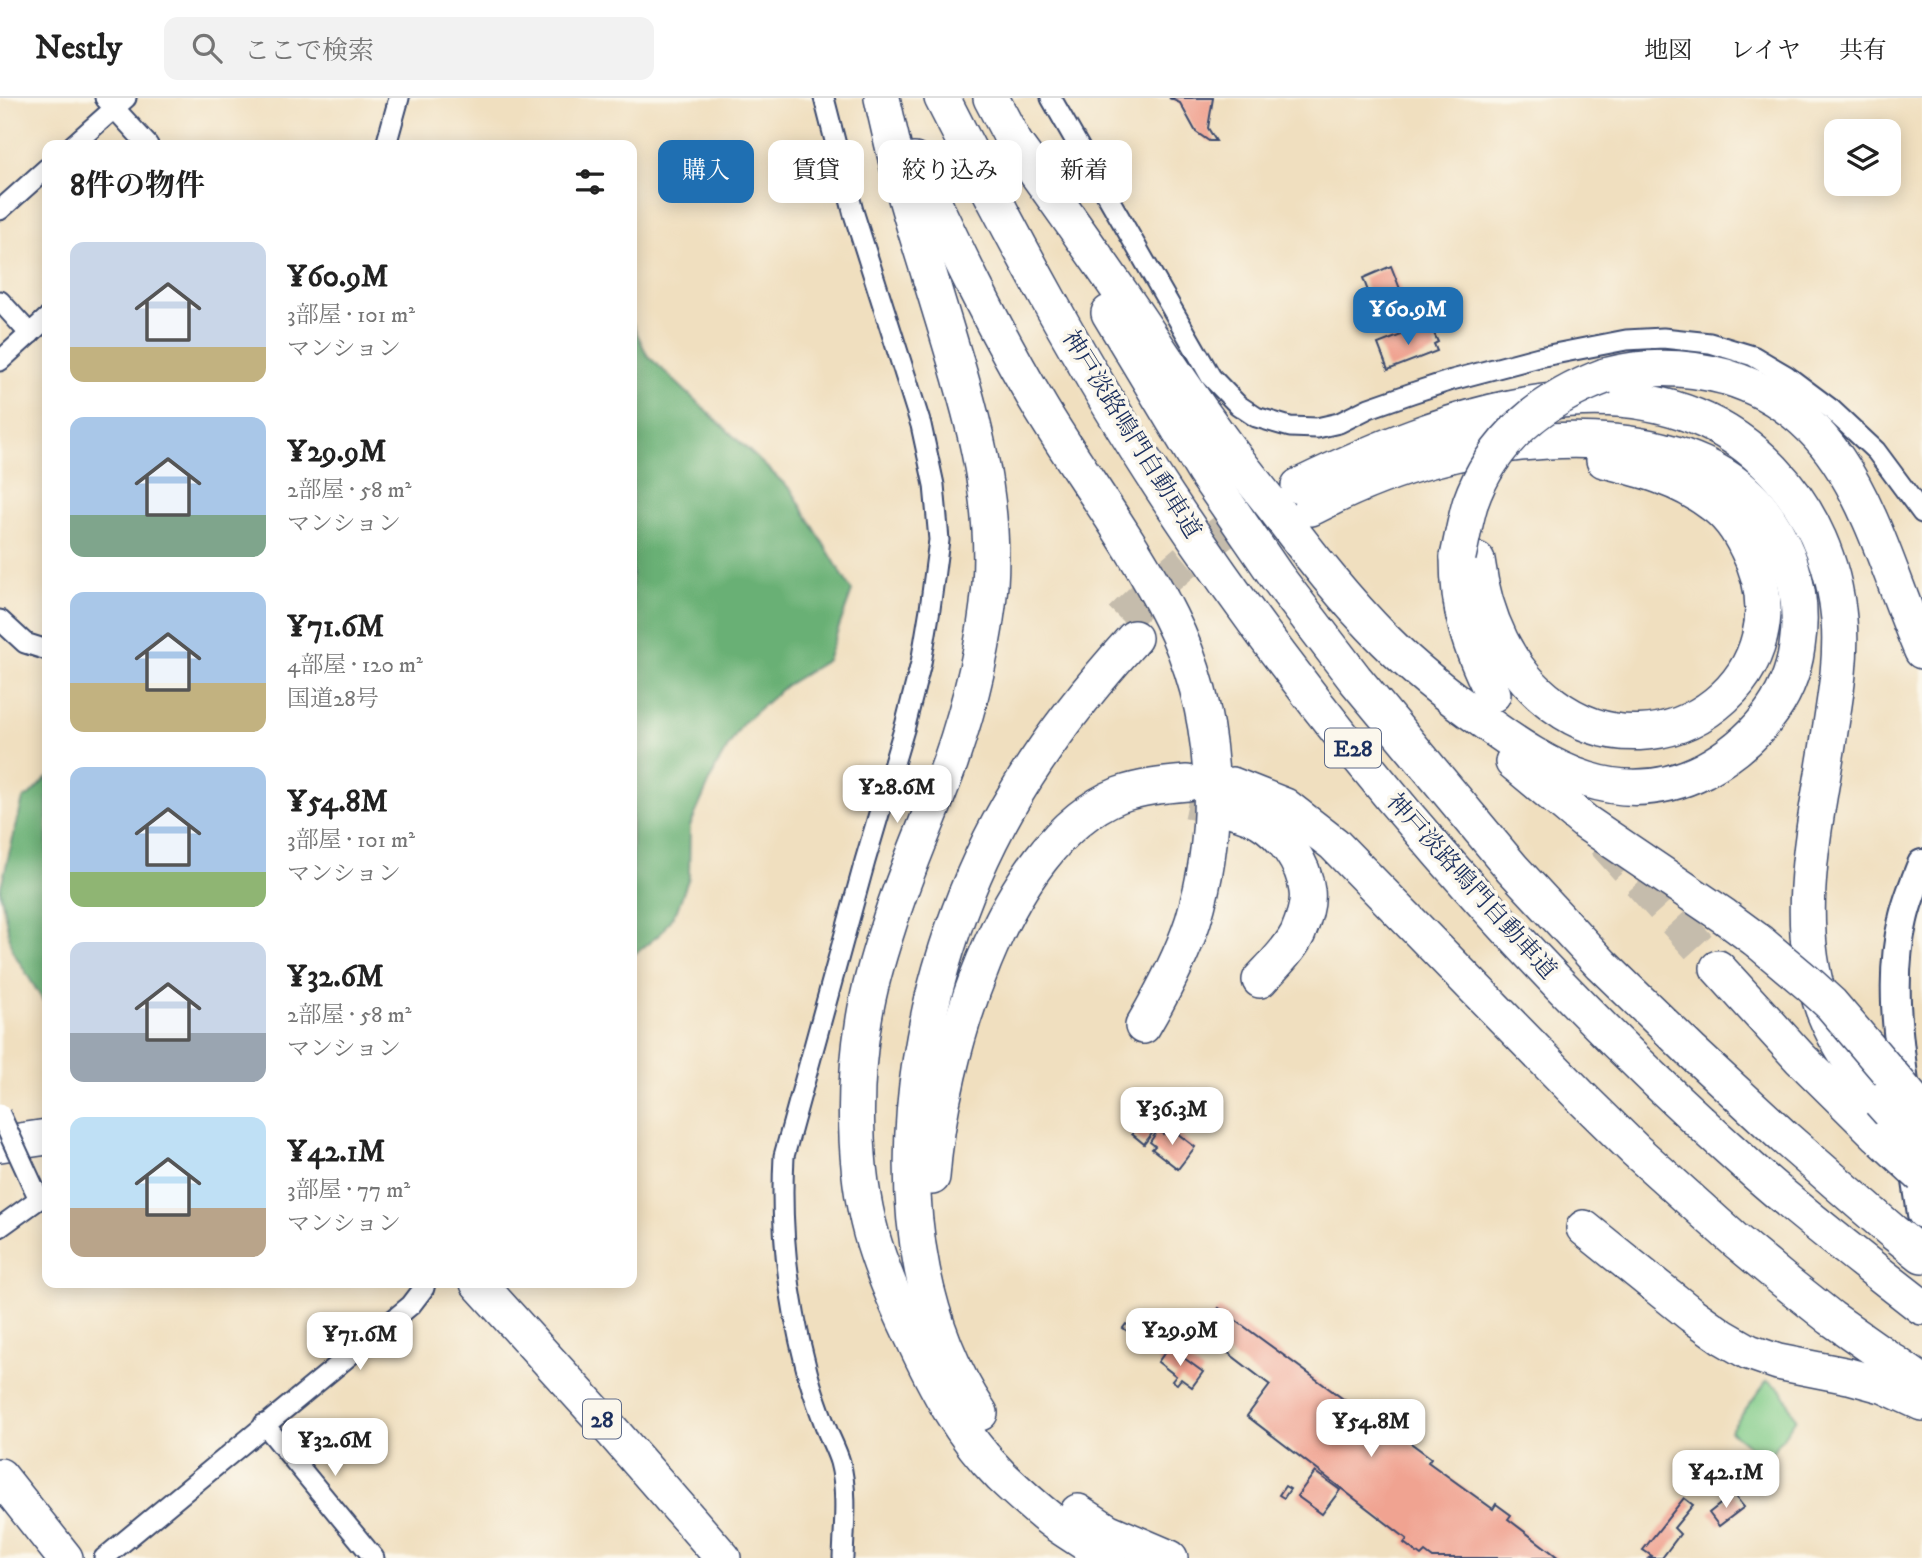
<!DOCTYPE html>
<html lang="ja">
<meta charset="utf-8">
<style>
:root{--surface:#fff;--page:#f2f2f2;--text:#222;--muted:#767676;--line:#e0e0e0;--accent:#1f6fb2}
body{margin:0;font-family:"IM FELL DW Pica","Noto Serif JP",serif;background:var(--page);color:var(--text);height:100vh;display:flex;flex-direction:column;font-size:26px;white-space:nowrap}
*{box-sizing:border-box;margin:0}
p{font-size:23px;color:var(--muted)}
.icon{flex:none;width:38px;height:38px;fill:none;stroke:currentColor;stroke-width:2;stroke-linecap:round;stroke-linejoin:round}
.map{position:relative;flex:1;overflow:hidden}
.drawer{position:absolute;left:42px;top:42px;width:595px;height:1148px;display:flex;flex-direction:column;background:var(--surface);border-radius:14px;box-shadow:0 4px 18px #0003}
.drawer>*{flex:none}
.hud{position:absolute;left:658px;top:42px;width:665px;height:63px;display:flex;gap:14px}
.tools{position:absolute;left:1824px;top:21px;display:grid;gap:14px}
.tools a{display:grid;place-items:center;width:77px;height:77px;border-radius:14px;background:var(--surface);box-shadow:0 4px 18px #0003;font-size:35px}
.price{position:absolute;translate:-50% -60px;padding:0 16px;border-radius:14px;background:#fff;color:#222;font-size:23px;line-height:46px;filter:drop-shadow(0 2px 4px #0008)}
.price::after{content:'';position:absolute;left:50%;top:42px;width:21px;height:16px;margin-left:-10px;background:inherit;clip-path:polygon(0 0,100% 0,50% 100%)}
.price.active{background:var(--accent);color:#fff}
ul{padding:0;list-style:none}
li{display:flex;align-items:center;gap:21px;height:175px;padding:0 28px}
li span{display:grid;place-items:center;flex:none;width:196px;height:140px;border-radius:14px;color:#555}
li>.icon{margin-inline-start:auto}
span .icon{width:84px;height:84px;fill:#fffc;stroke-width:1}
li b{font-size:30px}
h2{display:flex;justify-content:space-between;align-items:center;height:84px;padding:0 28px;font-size:30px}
.tag{padding:0 24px;border-radius:14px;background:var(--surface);box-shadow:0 4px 18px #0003;font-size:24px;line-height:63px}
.tag.active{background:var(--accent);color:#fff}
header{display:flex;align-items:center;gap:42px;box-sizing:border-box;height:98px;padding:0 35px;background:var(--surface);border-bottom:2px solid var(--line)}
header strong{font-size:33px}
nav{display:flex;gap:38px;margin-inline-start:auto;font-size:24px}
.search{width:490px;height:63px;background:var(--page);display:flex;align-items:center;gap:18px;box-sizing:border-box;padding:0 24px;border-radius:14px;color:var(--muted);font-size:26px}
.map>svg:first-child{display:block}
.green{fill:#82cc89;stroke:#4e7e74;stroke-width:2}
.forest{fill:#69b075;stroke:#42706a;stroke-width:2}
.building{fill:#f0a391}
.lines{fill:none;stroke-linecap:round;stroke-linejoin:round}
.highway-tunnel{stroke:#c5bcac;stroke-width:35;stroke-dasharray:35 18;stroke-linecap:butt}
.street-casing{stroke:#3b496d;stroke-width:23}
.secondary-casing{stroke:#3b496d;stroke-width:32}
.highway-casing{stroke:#3b496d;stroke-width:38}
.street{stroke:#fff;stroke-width:19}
.secondary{stroke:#fff;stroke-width:28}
.highway{stroke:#fff;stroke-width:35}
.street-bridge-casing{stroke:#3b496d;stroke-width:23;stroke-linecap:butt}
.highway-bridge-casing{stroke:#3b496d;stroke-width:38;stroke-linecap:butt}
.street-bridge{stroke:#fff;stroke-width:19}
.highway-bridge{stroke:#fff;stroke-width:35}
.labels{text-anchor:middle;stroke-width:7;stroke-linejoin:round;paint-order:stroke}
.shield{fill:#fbf7ec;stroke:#5e6b89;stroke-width:2}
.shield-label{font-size:23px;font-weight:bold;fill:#1b2f5e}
.street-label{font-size:24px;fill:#1b2f5e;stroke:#fbf7ec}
</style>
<header>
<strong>Nestly</strong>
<div class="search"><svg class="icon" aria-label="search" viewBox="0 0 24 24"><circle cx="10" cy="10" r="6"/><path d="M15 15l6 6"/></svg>ここで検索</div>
<nav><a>地図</a><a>レイヤ</a><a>共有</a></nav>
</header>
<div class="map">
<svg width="1922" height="1460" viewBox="0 0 1922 1460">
<rect width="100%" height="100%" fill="#fbf7ec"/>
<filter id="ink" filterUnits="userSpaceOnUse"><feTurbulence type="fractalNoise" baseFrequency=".0143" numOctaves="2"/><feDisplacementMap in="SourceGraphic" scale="14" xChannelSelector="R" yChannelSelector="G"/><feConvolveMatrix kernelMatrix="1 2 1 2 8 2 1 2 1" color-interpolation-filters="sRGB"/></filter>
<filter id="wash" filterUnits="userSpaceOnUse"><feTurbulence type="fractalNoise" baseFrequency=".00686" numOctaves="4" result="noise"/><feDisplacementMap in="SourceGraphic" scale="28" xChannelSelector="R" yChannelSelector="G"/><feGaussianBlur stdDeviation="1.57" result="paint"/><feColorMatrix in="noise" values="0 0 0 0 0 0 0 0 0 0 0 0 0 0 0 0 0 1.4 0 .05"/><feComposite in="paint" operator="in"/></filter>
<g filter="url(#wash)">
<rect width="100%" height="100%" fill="#f0dfbf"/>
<polygon class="green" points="1767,1283 1781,1291 1796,1320 1767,1362 1730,1333"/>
<g class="forest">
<polygon points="632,225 647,257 792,393 852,493 827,562 785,588 743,625 717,667 690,728 689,779 677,812 660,836 632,858"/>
<polygon points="47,679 47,909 12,852 0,792 23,701 30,697"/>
</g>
<g id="blocks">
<g class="building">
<polygon points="1169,0 1213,0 1208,30 1216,43 1209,43 1196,34 1180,5"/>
<polygon points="1391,168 1413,224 1384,235 1363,180"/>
<polygon points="1427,227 1429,232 1432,231 1438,244 1434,246 1437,253 1388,272 1378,246"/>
<polygon points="1145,1019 1157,1029 1144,1046 1132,1036"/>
<polygon points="1169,1029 1195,1049 1178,1071 1152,1051 1155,1048 1150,1044 1158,1032 1163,1036"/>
<polygon points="1219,1210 1391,1336 1393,1332 1431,1360 1428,1364 1493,1411 1496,1406 1511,1417 1508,1421 1559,1460 1433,1460 1425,1454 1421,1458 1404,1445 1407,1441 1247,1318 1270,1287 1201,1234"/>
<polygon points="1126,1226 1151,1243 1147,1247 1123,1230"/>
<polygon points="1169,1249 1203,1274 1192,1289 1181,1281 1177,1286 1172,1283 1176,1278 1158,1264"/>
<polygon points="1315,1374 1340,1392 1322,1416 1297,1398"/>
<polygon points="1285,1388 1290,1391 1284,1400 1279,1397"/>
<polygon points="1733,1396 1744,1409 1719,1428 1709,1415"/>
<polygon points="1684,1400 1693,1407 1674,1430 1680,1436 1662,1460 1649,1460 1652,1458 1643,1452"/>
</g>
</g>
</g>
<g filter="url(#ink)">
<use href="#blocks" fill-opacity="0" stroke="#3b496d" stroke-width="2"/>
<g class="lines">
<g class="highway-tunnel">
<path d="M1121 522C1165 479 1211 438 1265 407"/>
<polyline points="1188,703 1233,712"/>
<polyline points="1604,744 1718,870"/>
</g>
<g class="street-casing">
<g id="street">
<polyline points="105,0 148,47"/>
<path d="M824 0 853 113 921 327 934 387 939 442 930 511 921 565 905 628 865 763 784 1058C780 1130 788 1200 806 1269 811 1291 820 1314 828 1335 832 1344 837 1354 840 1364 848 1394 844 1429 843 1460"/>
<polyline points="1051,0 1211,279 1238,307 1256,319 1290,329 1317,330 1339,325 1369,310 1412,295 1452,282 1539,259 1626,242 1663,240 1710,245 1753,258 1787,278 1831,311 1876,353 1922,415"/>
<polyline points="73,47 126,0"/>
<polyline points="386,47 399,0"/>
<polyline points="0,112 47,70"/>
<polyline points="0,203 30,236"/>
<polyline points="0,263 47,220"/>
<polyline points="0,522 25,545 47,552"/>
<polyline points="0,1129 39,1101 33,1088"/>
<polyline points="264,1326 374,1460"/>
<polyline points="104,1460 411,1207 424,1190 425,1185"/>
</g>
</g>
<g class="secondary-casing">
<g id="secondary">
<path d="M1906 999C1898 942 1889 879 1903 822 1907 803 1915 784 1922 766"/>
<polyline points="1913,1057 1922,1116"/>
</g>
</g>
<g class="highway-casing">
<g id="highway">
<path d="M882 0C889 31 896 62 904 93 913 126 924 159 934 192 963 288 997 385 990 487 985 548 970 607 950 665 930 720 905 773 888 829 878 859 869 890 864 921 853 987 853 1070 871 1135 881 1171 896 1204 912 1238 935 1288 961 1338 1001 1378 1018 1394 1036 1411 1055 1425 1072 1437 1091 1448 1108 1460"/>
<path d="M942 0C1011 136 1083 271 1167 398 1332 647 1533 877 1756 1075 1809 1122 1866 1165 1922 1209"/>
<polyline points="991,0 1022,59"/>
<path d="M1011 40C1050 93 1088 147 1125 201 1154 243 1181 286 1211 327 1231 356 1254 384 1276 412 1310 457 1345 502 1385 542 1415 572 1448 598 1482 622 1549 671 1620 715 1704 672 1752 646 1790 604 1797 549 1804 503 1794 460 1768 421 1703 323 1535 334 1435 361 1392 372 1351 389 1311 410"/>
<path d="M914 63C954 148 994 232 1042 312 1084 381 1134 446 1170 519 1217 612 1223 724 1193 823 1181 860 1163 894 1143 928"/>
<polyline points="1109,215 1204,373 1277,479 1355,581 1512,770 1601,866 1691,953 1784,1039 1893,1134 1922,1157"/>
<path d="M1605 278C1646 267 1685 268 1726 279 1855 317 1875 446 1922 553"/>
<path d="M1299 388C1440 320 1646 238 1773 372 1812 413 1834 465 1839 521 1842 559 1836 595 1830 633 1817 720 1792 815 1820 902 1831 939 1856 974 1880 1003"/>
<path d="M1458 459C1458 513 1469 548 1493 596"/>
<path d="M1477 462C1484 517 1507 573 1554 607 1664 689 1812 574 1747 450 1739 433 1726 415 1711 405 1680 381 1641 371 1604 362"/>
<polyline points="1513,664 1585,724 1724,818 1758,843"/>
<polyline points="1232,687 1285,708 1334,746 1585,1003 1635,1052 1735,1142 1782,1181 1831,1220 1922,1284"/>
<path d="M1233 712C1242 715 1251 718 1259 722 1283 736 1304 765 1307 793 1309 806 1303 823 1298 835 1289 853 1273 868 1260 882"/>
<polyline points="1718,870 1800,960 1878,1037"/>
<polyline points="0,1046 47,1039"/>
<path d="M932 1079C940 963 1001 745 1119 697 1141 689 1164 687 1187 685"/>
<polyline points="1584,1130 1692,1217 1723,1239 1749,1254 1778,1264 1849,1278 1885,1288 1922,1305"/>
<polyline points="478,1185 606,1326 723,1460"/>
<path d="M980 1315C865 1143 911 879 1008 709 1043 647 1087 592 1134 540"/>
<polyline points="0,1378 65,1460"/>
<polyline points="1078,1414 1107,1433 1170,1460"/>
</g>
</g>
<use href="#street" class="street"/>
<use href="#secondary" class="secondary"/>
<use href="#highway" class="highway"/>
<g class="street-bridge-casing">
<polyline id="street-bridge" points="0,1016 33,1088"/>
</g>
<g class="highway-bridge-casing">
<g id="highway-bridge">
<path d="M1458 459C1462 441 1465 423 1470 406 1492 342 1543 301 1605 278"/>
<polyline points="1758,843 1809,886 1831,906 1922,1013"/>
<polyline points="1880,1003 1922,1050"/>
<polyline points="1883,1042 1922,1078"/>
</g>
</g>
<use href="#street-bridge" class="street-bridge"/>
<use href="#highway-bridge" class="highway-bridge"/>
</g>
</g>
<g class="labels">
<g class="shield">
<rect x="1325" y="630.5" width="56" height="39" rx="5"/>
<rect x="583" y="1301.5" width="38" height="39" rx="5"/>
</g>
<g class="shield-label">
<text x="1353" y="658">E28</text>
<text x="602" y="1329">28</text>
</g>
<g class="street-label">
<text transform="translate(1132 336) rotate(58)" y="8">神戸淡路鳴門自動車道</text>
<text transform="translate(1472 788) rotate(48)" y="8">神戸淡路鳴門自動車道</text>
</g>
</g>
</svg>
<div class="tools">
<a><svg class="icon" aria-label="layers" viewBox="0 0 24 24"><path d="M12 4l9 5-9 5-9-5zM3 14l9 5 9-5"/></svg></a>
</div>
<b class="price active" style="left:1408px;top:249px">¥60.9M</b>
<b class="price" style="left:897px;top:727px">¥28.6M</b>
<b class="price" style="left:1172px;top:1049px">¥36.3M</b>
<b class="price" style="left:1180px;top:1270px">¥29.9M</b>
<b class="price" style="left:360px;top:1274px">¥71.6M</b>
<b class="price" style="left:1371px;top:1361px">¥54.8M</b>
<b class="price" style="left:335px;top:1380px">¥32.6M</b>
<b class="price" style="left:1726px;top:1412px">¥42.1M</b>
<div class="hud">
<a class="tag active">購入</a>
<a class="tag">賃貸</a>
<a class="tag">絞り込み</a>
<a class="tag">新着</a>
</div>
<section class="drawer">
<h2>8件の物件<svg class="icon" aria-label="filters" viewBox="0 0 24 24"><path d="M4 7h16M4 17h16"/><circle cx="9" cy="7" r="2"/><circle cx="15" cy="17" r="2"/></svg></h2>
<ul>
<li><span style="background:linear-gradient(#c9d6e8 75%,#c2b280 0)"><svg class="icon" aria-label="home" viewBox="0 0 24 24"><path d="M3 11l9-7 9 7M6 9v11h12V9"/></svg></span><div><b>¥60.9M</b><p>3部屋 · 101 m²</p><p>マンション</p></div></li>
<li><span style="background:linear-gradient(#a9c7e8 70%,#7fa58c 0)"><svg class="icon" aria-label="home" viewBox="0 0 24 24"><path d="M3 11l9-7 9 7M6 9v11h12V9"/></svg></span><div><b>¥29.9M</b><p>2部屋 · 58 m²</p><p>マンション</p></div></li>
<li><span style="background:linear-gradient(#a9c7e8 65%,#c2b280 0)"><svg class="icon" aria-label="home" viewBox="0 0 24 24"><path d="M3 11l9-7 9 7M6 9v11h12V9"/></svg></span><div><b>¥71.6M</b><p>4部屋 · 120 m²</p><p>国道28号</p></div></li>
<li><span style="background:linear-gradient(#a9c7e8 75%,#8fb573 0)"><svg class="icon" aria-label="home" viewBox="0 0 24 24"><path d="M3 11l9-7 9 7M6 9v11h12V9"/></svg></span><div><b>¥54.8M</b><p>3部屋 · 101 m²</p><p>マンション</p></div></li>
<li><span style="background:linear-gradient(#c9d6e8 65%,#9aa5b1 0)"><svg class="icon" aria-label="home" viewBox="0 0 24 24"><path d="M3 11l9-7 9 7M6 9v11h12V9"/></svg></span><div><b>¥32.6M</b><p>2部屋 · 58 m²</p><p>マンション</p></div></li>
<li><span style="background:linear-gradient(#bfe0f5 65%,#b9a48a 0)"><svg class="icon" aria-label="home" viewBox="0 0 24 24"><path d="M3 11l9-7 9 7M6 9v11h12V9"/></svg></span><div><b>¥42.1M</b><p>3部屋 · 77 m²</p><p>マンション</p></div></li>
</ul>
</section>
</div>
